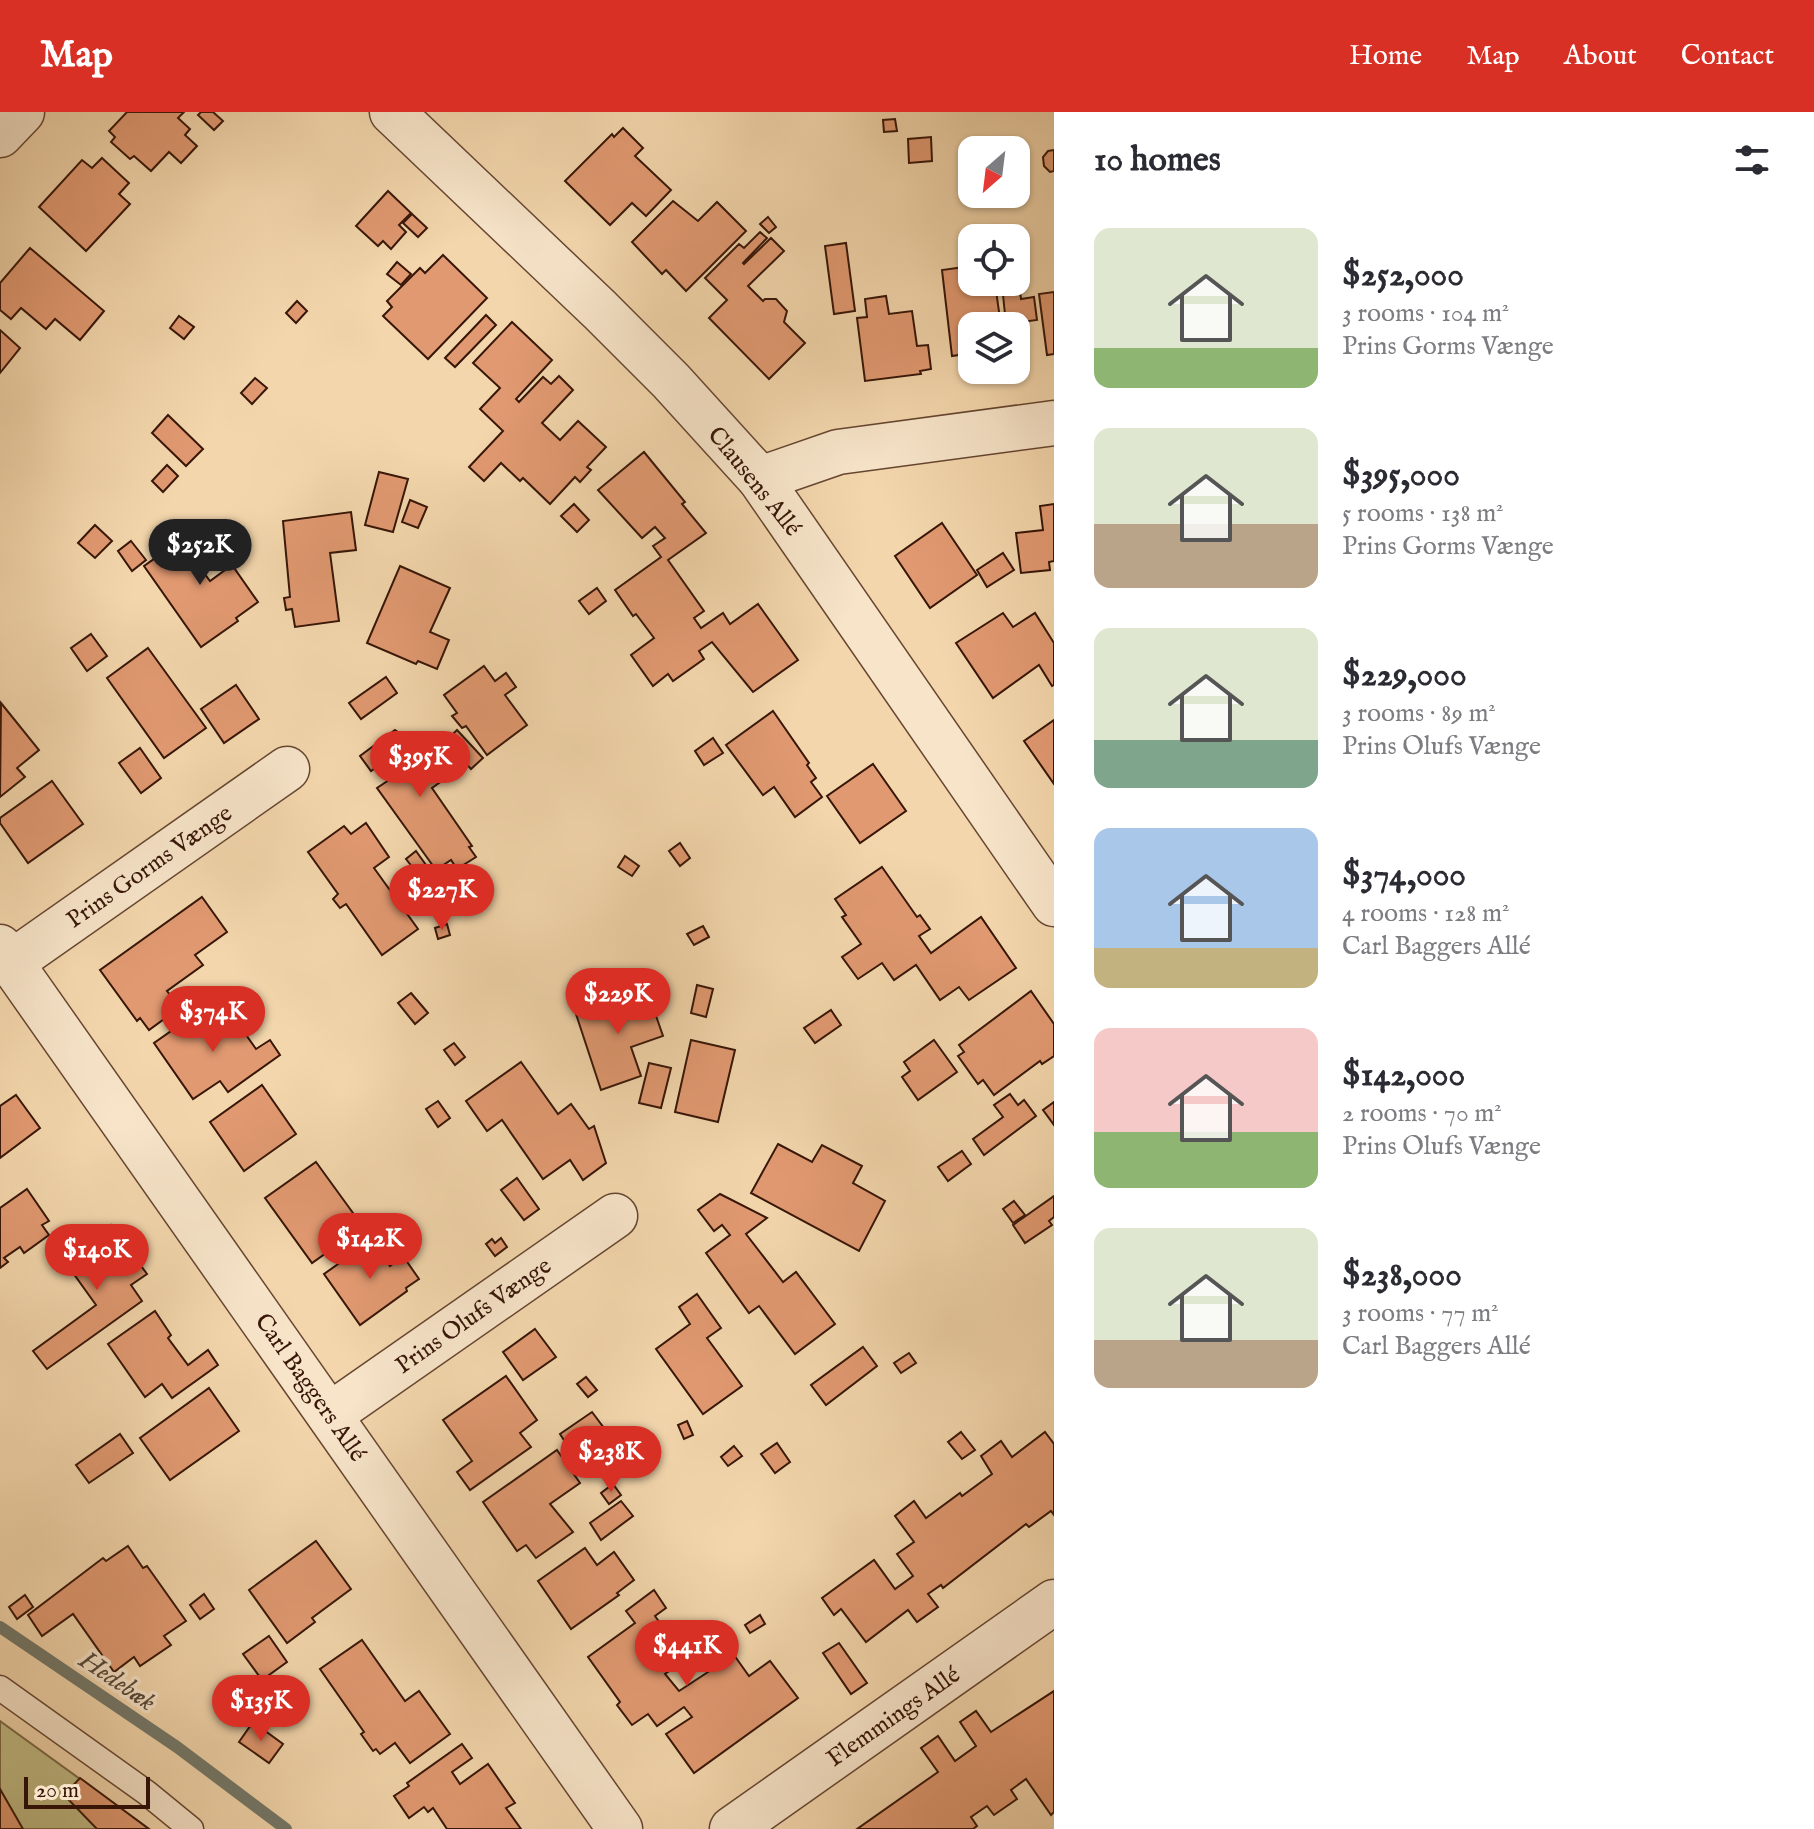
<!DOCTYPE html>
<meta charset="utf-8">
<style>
:root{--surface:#fff;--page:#f2f2f3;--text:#2b2b33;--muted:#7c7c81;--accent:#d93025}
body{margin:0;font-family:"IM FELL English",serif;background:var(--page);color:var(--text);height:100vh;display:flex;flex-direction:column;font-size:30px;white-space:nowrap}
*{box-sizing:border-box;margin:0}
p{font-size:26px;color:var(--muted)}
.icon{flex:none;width:44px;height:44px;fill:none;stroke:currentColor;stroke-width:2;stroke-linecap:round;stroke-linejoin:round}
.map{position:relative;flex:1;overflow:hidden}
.details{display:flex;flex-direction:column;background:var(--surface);width:760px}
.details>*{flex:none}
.needle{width:52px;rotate:208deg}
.fabs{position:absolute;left:958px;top:24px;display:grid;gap:16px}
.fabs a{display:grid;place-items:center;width:72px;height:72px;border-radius:16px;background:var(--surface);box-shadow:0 2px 6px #0004;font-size:40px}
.scale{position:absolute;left:24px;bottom:20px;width:126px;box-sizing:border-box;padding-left:8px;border:4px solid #371608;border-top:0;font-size:22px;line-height:28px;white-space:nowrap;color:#371608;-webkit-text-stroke:6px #f7e4c9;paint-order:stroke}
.price{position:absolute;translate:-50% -68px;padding:0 18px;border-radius:28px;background:var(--accent);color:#fff;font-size:26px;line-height:52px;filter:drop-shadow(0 2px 4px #0008)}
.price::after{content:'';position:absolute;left:50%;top:48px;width:24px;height:18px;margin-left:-12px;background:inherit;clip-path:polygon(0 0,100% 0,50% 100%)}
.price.current{background:#222;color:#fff}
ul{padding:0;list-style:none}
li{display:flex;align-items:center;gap:24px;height:200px;padding:0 40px}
li span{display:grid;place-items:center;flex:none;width:224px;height:160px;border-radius:16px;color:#555}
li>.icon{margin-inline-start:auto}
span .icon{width:96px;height:96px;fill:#fffc;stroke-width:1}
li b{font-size:34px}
h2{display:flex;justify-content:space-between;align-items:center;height:96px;padding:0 40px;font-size:34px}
header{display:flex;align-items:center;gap:48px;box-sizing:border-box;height:112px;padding:0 40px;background:var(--accent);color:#fff}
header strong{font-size:38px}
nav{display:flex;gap:44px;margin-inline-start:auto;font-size:28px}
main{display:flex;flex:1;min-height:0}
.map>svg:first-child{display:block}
.green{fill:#c1bc85;stroke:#7c6946;stroke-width:2}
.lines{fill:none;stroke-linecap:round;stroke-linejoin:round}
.stream{stroke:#73786a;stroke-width:12}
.building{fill:#e19971;stroke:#371608;stroke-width:2}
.service-casing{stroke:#664631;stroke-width:27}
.minor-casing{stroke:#664631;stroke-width:47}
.service{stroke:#f7e4c9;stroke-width:24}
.minor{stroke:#f7e4c9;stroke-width:44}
.labels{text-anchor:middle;stroke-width:7;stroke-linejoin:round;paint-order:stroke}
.street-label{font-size:24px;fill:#371608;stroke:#f7e4c9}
.water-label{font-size:26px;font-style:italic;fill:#554739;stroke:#f7e4c9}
</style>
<header>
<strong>Map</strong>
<nav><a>Home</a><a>Map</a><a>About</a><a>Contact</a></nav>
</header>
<main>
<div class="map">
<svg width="1054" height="1717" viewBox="0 0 1054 1717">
<rect width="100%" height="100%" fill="#f3d6ac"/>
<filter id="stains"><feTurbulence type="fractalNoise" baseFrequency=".0025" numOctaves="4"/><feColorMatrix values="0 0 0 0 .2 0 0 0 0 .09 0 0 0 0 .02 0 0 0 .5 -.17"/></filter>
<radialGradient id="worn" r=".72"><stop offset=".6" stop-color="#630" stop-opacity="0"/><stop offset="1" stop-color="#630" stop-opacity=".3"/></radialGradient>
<polygon class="green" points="0,1609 149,1717 0,1717"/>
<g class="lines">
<polyline class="stream" points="0,1515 177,1635 286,1717"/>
</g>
<g class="building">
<polygon points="127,0 184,0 178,6 190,17 185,23 197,34 181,51 169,40 151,59 134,44 130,47 111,30 115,25 109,19"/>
<polygon points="201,0 213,0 223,9 214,18 198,3"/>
<polygon points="895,7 897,19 884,20 883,8"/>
<polygon points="623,16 643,36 635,44 671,78 646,104 632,91 610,113 565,69 612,22 614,25"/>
<polygon points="931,25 932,49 909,51 908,27"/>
<polygon points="1054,38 1054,59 1050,60 1044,54 1043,45 1048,39"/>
<polygon points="102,46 129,71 119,82 130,92 86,139 39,95 82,48 92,56"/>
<polygon points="388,79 411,101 399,113 406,120 391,137 383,129 378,134 356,114"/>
<polygon points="673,89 698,109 717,90 746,119 686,179 666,158 662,162 632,130"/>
<polygon points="412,102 427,116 418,125 403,111"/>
<polygon points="768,105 776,115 769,121 760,112"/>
<polygon points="760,120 767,126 743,151 744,152 771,126 784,139 748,174 763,189 765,187 776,187 787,199 784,210 805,231 769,267 709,206 727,188 705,166 739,132 744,136"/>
<polygon points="846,131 855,199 834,202 825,134"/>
<polygon points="30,136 104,199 80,228 55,207 46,217 21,196 11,207 0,198 0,171"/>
<polygon points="443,143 487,186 428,247 383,204 392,195 387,189 420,156 425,161"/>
<polygon points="397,150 411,162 401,173 387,162"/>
<polygon points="972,154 972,170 995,171 1001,214 972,214 972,241 952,244 942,158"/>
<polygon points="1019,172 1021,187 1034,185 1037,208 1006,212 1002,173"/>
<polygon points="1054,180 1054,242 1047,243 1039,182"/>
<polygon points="886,184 889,202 912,199 917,234 928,233 931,257 920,259 921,262 865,269 857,206 867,205 865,187"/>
<polygon points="297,189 307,199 296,211 286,201"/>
<polygon points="486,203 496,213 455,255 445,246"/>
<polygon points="179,204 194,215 184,227 170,216"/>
<polygon points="512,210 552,248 516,287 519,290 543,265 551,272 559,264 573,278 542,311 560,328 578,309 606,335 587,355 591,358 580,370 575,365 550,392 523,366 520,369 501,351 484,369 469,355 503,319 480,297 500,276 473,251"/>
<polygon points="0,218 20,236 0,261"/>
<polygon points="255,266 267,276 252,292 241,281"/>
<polygon points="168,303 203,337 186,354 152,321"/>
<polygon points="644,340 685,390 682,392 706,421 668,448 704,499 694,506 701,516 723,501 730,512 758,492 798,548 753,580 712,530 699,539 704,547 673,569 668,562 653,574 631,543 654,526 636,502 633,504 615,478 661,445 653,434 665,426 655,415 642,426 598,378"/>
<polygon points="167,353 178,364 163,380 152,369"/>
<polygon points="379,360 408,367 393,420 365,413"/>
<polygon points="410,388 427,395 418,416 402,410"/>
<polygon points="574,392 589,408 577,420 561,404"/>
<polygon points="1054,392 1054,449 1049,450 1050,458 1021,461 1016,421 1043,418 1040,394"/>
<polygon points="351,400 356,438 330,441 339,509 295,515 292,497 286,498 284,486 290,485 283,409"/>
<polygon points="205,411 219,433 196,450 210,469 232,453 258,490 236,506 238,509 201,535 144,454"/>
<polygon points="942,411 977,463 930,496 895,444"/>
<polygon points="95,413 112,429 95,446 78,431"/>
<polygon points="131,429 146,448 132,459 118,439"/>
<polygon points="1003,441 1014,458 987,475 977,458"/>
<polygon points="400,454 450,476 430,520 449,528 437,557 418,549 416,552 367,531"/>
<polygon points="597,476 606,489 589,502 579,489"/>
<polygon points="1003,501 1013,515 1035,501 1054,531 1054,573 1052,574 1039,553 993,586 956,531"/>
<polygon points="91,522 107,544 87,559 71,536"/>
<polygon points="148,536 206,616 164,646 107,566"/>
<polygon points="484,554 495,569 506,561 516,575 505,583 527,613 487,643 466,614 462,616 452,604 457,601 444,583"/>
<polygon points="386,565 397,581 361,607 349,591"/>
<polygon points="236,573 259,607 224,631 201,597"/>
<polygon points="1,591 39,638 17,656 25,665 0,685"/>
<polygon points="773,599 809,651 807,653 816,666 811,670 822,685 795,705 774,675 763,683 726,633"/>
<polygon points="1054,608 1054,672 1024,629"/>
<polygon points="395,618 456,659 432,676 472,734 469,735 476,745 457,757 451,748 436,758 377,676 395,664 385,649 371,659 360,644"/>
<polygon points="457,618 483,646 471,657 446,629"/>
<polygon points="713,626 723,641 704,653 695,639"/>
<polygon points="140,636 161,666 141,681 119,651"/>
<polygon points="873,652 906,699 860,731 827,684"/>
<polygon points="52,669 83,712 28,751 0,711 0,706"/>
<polygon points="366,711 389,745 374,756 418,817 382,843 346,792 340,796 333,787 338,782 308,740 344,714 351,722"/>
<polygon points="680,731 690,746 680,754 669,739"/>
<polygon points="416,739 431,760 421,766 406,747"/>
<polygon points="625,744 639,754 632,764 618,755"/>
<polygon points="882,755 917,805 920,803 930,817 919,824 931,841 981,805 1016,856 969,888 959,875 940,888 916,853 894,868 882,851 858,867 842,845 861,832 842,805 846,803 835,787"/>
<polygon points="202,785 227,820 195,843 203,853 167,879 171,884 166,888 175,899 149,918 140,906 137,909 100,858"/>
<polygon points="447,812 450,823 438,827 435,816"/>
<polygon points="703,814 709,825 694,833 687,822"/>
<polygon points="697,873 713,877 706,905 691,901"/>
<polygon points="647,878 663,924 631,935 641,964 601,978 576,902"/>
<polygon points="1031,879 1054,912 1054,944 1042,952 1040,949 994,983 983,968 978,972 958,944 964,940 959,933"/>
<polygon points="411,881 428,901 415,912 398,891"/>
<polygon points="201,898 216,919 234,906 256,937 270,928 280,943 228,980 220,969 193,987 154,931"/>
<polygon points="831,898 841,913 815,931 804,916"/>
<polygon points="691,928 735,938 718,1010 675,1000"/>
<polygon points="934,928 957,960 918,988 902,965 910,959 904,950"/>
<polygon points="454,931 465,945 455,953 444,938"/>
<polygon points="521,950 558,1002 571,992 589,1017 594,1014 606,1051 583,1068 570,1048 543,1067 502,1008 487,1019 466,989"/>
<polygon points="649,951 671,956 661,996 639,991"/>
<polygon points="262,973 296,1022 244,1059 210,1010"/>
<polygon points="1010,982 1018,993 1024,988 1036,1004 984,1043 973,1027 1003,1005 994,993"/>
<polygon points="16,983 40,1016 0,1046 0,994"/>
<polygon points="438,989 450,1006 438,1015 426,997"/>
<polygon points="1054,990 1054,1013 1043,998"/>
<polygon points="778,1032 812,1050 822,1033 862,1054 853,1071 885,1089 859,1139 751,1081"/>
<polygon points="962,1039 971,1052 948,1069 938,1055"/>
<polygon points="316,1050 353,1101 333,1116 343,1129 312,1151 265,1086"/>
<polygon points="517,1066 539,1097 524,1108 501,1078"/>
<polygon points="27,1077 49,1109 42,1113 49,1123 24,1141 20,1135 4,1146 8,1150 0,1156 0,1096"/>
<polygon points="720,1082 767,1106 746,1122 783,1170 796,1160 835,1212 795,1242 759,1194 749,1201 706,1141 730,1123 722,1113 714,1119 698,1098"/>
<polygon points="1054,1084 1054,1105 1049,1109 1052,1113 1025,1131 1013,1113"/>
<polygon points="1014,1089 1025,1103 1013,1111 1003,1097"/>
<polygon points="111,1113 147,1162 131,1173 142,1189 47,1257 33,1239 96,1193 63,1147"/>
<polygon points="501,1126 507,1135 495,1144 486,1132 492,1127 495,1131"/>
<polygon points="372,1128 390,1154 403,1144 419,1167 406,1176 407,1179 360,1213 324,1162"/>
<polygon points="697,1182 721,1216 707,1226 742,1274 703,1302 656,1237 690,1212 679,1195"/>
<polygon points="155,1199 171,1223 168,1226 188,1253 208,1238 218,1253 172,1286 162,1272 145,1285 108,1232"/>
<polygon points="535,1217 556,1245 523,1268 503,1240"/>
<polygon points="863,1235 877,1254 826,1293 811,1273"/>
<polygon points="909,1241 916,1251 901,1261 894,1251"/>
<polygon points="506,1264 537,1308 520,1321 531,1335 470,1378 457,1360 472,1349 443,1308"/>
<polygon points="586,1265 597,1278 588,1285 577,1272"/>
<polygon points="209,1276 239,1319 170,1368 140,1326"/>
<polygon points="592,1300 604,1316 571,1339 560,1322"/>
<polygon points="687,1309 693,1323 684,1327 678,1313"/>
<polygon points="961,1320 975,1338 962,1347 948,1330"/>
<polygon points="1045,1320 1054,1332 1054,1403 1051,1399 1029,1415 1026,1412 943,1476 941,1473 928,1482 938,1495 917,1510 908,1498 866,1530 841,1497 834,1503 822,1486 874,1448 895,1477 913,1464 897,1442 914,1430 895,1404 914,1389 926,1406 960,1381 962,1384 992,1362 981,1344 1001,1329 1012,1345"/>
<polygon points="120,1322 133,1341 89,1371 76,1353"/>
<polygon points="777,1331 790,1350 775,1361 761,1342"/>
<polygon points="734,1334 742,1344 728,1354 721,1345"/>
<polygon points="557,1338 580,1371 550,1392 573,1420 536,1446 526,1433 517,1439 483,1390"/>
<polygon points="613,1372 621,1383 609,1392 601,1381"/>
<polygon points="621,1389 633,1404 601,1428 590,1411"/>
<polygon points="316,1429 351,1477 312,1506 315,1510 287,1531 249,1478"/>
<polygon points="128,1434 143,1456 147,1454 186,1509 164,1524 171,1533 140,1554 134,1545 114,1560 73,1502 42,1524 28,1503 103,1446 106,1449"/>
<polygon points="585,1436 597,1453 614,1440 634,1468 617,1481 619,1483 571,1517 538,1469"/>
<polygon points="654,1478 666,1496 655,1504 686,1547 665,1562 679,1579 734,1543 749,1564 770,1549 798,1586 694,1661 666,1622 692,1605 684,1595 657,1614 648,1602 632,1613 617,1593 620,1590 588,1545 635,1511 626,1499"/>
<polygon points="204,1482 214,1497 200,1507 190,1493"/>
<polygon points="25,1483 33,1495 17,1507 9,1495"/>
<polygon points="760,1503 765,1512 750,1521 745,1513"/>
<polygon points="269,1524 287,1550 262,1568 243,1542"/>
<polygon points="362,1528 405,1589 419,1579 450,1622 410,1651 395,1631 380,1642 376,1637 373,1639 361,1622 364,1620 320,1557"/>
<polygon points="839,1531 867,1571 851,1582 823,1541"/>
<polygon points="1054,1579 1054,1700 1051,1703 1026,1667 1011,1678 1017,1687 994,1703 987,1694 971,1705 977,1714 973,1717 857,1717 938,1660 921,1636 938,1624 955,1649 976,1634 960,1610 976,1599 991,1620"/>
<polygon points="253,1610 283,1632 269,1651 239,1630"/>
<polygon points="462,1632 472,1646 452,1660 460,1672 488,1652 515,1691 506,1696 521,1717 447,1717 433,1696 428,1700 424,1695 409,1706 394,1684 409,1674 407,1671"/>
<polygon points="80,1666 149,1717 97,1717 64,1683"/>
<polygon points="0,1677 23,1717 0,1717"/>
</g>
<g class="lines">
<g class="service-casing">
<polyline id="service" points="0,1576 147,1681 191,1717"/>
</g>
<g class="minor-casing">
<g id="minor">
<polyline points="392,0 600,198 671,269 760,367 1054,792"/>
<polyline points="0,23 22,0"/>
<polyline points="760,367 838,340 1054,311"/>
<polyline points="0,835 620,1717"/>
<polyline points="12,850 287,657"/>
<polyline points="331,1302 615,1104"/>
<polyline points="732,1717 1054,1490"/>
</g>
</g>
<use href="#service" class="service"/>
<use href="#minor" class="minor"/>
</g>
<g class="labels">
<g class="street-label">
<text transform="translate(755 369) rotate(51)" y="8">Clausens Allé</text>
<text transform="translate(149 754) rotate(-35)" y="8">Prins Gorms Vænge</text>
<text transform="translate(473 1203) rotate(-35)" y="8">Prins Olufs Vænge</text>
<text transform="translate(311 1275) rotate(55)" y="8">Carl Baggers Allé</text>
<text transform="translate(893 1604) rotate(-35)" y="8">Flemmings Allé</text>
</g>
<g class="water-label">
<text transform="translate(118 1568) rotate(34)" y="9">Hedebæk</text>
</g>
</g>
<rect width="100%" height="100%" filter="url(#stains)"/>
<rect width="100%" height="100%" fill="url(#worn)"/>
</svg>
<div class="fabs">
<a><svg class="needle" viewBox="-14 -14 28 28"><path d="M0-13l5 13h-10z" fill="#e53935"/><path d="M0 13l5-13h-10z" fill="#7c7c81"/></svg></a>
<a><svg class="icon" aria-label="locate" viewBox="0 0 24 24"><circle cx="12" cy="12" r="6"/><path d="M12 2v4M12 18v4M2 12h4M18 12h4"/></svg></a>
<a><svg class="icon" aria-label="layers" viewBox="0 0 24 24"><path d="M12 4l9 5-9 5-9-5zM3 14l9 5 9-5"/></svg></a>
</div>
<div class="scale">20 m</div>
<b class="price current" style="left:200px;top:475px">$252K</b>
<b class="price" style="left:420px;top:687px">$395K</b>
<b class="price" style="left:442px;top:820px">$227K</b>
<b class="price" style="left:618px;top:924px">$229K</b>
<b class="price" style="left:213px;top:942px">$374K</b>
<b class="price" style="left:370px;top:1169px">$142K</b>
<b class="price" style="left:97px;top:1180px">$140K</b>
<b class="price" style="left:611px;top:1382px">$238K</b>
<b class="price" style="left:687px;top:1576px">$441K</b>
<b class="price" style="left:261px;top:1631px">$135K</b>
</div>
<section class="details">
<h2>10 homes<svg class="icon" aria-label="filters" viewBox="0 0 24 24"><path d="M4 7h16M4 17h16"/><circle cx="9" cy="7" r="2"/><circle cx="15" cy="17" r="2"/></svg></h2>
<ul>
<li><span style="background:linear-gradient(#dfe7d0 75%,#8fb573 0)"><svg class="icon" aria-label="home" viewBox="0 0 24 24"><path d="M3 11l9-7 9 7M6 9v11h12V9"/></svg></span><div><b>$252,000</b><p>3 rooms · 104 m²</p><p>Prins Gorms Vænge</p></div></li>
<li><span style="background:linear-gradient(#dfe7d0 60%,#b9a48a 0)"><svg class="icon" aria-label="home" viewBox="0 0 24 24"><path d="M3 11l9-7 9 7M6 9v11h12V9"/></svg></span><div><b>$395,000</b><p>5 rooms · 138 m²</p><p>Prins Gorms Vænge</p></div></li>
<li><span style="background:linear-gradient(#dfe7d0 70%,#7fa58c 0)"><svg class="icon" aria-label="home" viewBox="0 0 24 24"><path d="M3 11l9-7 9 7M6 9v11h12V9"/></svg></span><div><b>$229,000</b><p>3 rooms · 89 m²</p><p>Prins Olufs Vænge</p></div></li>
<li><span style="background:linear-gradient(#a9c7e8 75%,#c2b280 0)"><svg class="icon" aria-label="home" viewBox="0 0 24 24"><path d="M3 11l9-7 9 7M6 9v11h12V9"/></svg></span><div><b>$374,000</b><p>4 rooms · 128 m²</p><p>Carl Baggers Allé</p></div></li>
<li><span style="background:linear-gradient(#f6c9c9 65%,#8fb573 0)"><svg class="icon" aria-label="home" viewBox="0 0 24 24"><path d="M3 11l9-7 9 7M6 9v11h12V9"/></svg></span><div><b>$142,000</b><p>2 rooms · 70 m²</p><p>Prins Olufs Vænge</p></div></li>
<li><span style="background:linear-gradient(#dfe7d0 70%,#b9a48a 0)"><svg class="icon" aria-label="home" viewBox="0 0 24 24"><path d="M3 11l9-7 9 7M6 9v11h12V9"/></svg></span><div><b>$238,000</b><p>3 rooms · 77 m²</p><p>Carl Baggers Allé</p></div></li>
</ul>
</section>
</main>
